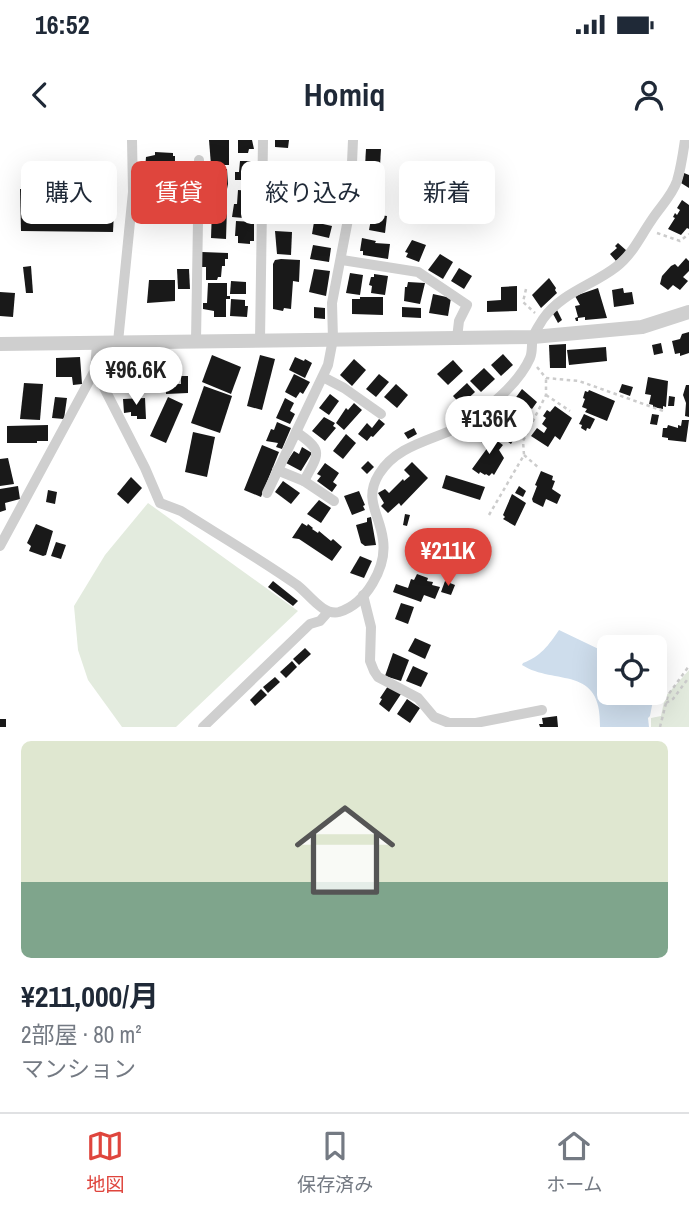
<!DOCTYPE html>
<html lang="ja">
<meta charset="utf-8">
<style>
:root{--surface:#fff;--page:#f6f6f7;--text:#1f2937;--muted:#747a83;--line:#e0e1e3;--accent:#df453d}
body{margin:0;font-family:"Archivo Narrow","Noto Sans JP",sans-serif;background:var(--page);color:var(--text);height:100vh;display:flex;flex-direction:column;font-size:26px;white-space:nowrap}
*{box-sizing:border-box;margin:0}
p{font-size:23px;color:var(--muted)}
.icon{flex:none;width:38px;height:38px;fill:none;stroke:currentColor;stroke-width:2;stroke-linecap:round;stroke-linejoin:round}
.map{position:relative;height:587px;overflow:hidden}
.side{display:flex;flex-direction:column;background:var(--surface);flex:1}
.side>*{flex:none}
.top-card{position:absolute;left:21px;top:21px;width:648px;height:63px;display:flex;gap:14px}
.tools{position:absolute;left:597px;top:495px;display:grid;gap:14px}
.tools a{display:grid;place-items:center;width:70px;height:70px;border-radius:10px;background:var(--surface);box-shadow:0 7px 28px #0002;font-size:35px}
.price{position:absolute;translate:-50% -60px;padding:0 16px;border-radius:24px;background:#fff;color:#222;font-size:23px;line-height:46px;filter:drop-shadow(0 2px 4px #0008)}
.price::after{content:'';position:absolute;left:50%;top:42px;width:21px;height:16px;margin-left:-10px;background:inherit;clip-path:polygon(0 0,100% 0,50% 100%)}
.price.active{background:var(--accent);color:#fff}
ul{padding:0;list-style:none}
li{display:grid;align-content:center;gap:14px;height:371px;padding:0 21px}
li span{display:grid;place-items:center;height:217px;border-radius:10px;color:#555}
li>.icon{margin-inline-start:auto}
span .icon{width:126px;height:126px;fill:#fffc;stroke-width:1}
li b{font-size:30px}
.chip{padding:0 24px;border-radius:10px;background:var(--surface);box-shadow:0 7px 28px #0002;font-size:24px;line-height:63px}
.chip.active{background:var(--accent);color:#fff}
.status{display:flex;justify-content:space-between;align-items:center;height:49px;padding:0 35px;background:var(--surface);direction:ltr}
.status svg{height:19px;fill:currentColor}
header{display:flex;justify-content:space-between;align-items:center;height:91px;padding:0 21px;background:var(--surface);font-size:32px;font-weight:700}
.dock{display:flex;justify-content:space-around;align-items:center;height:98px;border-top:2px solid var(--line);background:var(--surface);font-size:19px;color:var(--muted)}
.dock a{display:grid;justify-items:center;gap:4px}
.dock .active{color:var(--accent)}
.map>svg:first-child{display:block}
.green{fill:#e3ebde}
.water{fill:#ceddec}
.building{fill:#191919}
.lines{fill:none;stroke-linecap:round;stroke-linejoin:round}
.path{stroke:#ccc;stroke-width:2.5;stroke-dasharray:3.5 3.5;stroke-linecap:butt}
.minor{stroke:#cfcfcf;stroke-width:10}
.tertiary{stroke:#cfcfcf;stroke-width:14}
</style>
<div class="status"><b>16:52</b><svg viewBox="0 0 49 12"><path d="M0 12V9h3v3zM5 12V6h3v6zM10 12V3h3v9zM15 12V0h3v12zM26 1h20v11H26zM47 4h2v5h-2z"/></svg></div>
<header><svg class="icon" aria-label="back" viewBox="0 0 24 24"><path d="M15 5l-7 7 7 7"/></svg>Homiq<svg class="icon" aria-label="person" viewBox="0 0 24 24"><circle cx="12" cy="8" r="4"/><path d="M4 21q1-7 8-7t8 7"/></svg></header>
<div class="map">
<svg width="689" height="587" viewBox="0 0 689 587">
<rect width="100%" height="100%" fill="#fff"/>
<g class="green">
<polygon points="148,363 298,471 176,587 122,587 88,540 78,510 74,466 105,415"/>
<polygon points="689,530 689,587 651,587 651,578 661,576 665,557"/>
</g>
<path class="water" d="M559 490 609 514V553H654L655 537 657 539 650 576 648 578 649 587H600C602 524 555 546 522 525L523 523C541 516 548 506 559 490Z"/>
<g class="building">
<polygon points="209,0 229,0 229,25 211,25"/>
<polygon points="238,0 252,0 254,9 249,9 248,13 238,13"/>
<polygon points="275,0 289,0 288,8 275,7"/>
<polygon points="366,9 381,9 380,26 365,26"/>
<polygon points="155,12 173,13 173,16 175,16 175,27 170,27 170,30 145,29 146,17 155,15"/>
<polygon points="240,21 255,21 254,34 248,35 248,40 235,40 235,32 239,32"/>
<polygon points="294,24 314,24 313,51 293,51"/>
<polygon points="275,28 289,28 289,46 273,46"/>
<polygon points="216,29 227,29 228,44 225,59 217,59 218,54 209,53 209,41 215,41"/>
<polygon points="684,33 689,35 689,48 681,43"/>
<polygon points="144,35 174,37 173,46 168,45 168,52 165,54 142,51"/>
<polygon points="183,35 192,36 192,48 183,48"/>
<polygon points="325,37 344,39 342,52 324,50"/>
<polygon points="372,37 385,38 384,58 366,56 367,41 372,41"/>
<polygon points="20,49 115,50 113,92 21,91"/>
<polygon points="238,50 251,51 255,79 232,77 234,64 237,64"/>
<polygon points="159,55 191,58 190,70 158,67"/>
<polygon points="317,58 337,61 335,76 315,73"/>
<polygon points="682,60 689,65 689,89 687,88 681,95 668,89 675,78 673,77 675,73 677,75 680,70 677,68"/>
<polygon points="275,61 290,62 289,81 274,80"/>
<polygon points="212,69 227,69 226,99 211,98"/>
<polygon points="372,74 387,76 385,93 369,90"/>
<polygon points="236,81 254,82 254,101 250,101 250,104 238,103 238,96 235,96"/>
<polygon points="314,82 332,86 329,98 312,94"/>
<polygon points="275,91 292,92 291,115 277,114"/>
<polygon points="362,98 376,101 375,103 390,104 388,119 363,115 363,111 360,111"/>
<polygon points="412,100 426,105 419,122 406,117 408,113 405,112"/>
<polygon points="618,103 627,111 616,121 610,114 617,108 615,106"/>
<polygon points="313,105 331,108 329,122 310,119"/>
<polygon points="202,112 228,113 228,119 225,119 225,126 222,126 221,137 218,137 217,140 206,140 206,127 202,127"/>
<polygon points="440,114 453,122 443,139 428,130"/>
<polygon points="686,118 689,121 689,131 683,137 688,141 680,150 673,145 668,150 660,144 662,136 671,126 675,124 678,127"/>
<polygon points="281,119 300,120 299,142 293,141 291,169 284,168 283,171 273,169 273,124 275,120"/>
<polygon points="31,126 33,153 26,153 23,127"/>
<polygon points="459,128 472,136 464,149 451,141"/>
<polygon points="177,129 189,129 190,149 178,149"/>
<polygon points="314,129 330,131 326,156 309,152"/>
<polygon points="350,133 363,135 360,155 346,153"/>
<polygon points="374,134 388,136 385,155 371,153 372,146 369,145 371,137 374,137"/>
<polygon points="549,138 556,148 555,150 557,153 541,168 532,155"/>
<polygon points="149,140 175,140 175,161 147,163"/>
<polygon points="231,141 246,142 246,154 230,154"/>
<polygon points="408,142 425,143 420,164 404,161 405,147 407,147"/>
<polygon points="208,143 227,143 227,156 230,156 230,159 226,159 226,177 214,177 214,171 203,169 203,163 207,163"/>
<polygon points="517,146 517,171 487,172 487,161 501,160 501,147"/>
<polygon points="598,148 607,178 585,180 585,177 578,178 578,181 576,181 575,178 578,177 575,166 580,165 575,156"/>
<polygon points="623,148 624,153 632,152 634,164 614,167 612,150"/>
<polygon points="0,152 15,153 13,177 0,176"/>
<polygon points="433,154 451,158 448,176 429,173"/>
<polygon points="360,157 383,157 383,175 352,174 352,159 360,159"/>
<polygon points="231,159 245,160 245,166 248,166 247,177 230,176"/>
<polygon points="314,167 325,168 325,179 314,178"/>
<polygon points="402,167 421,168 421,178 402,177"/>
<polygon points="557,170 562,180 558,183 552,172"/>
<polygon points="689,192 689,213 680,216 680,213 675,214 672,201 680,199 682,194"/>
<polygon points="661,203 663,213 654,215 652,205"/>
<polygon points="566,204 566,228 550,228 549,205"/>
<polygon points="606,207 607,221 569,225 567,210"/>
<polygon points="106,214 110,214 110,219 114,218 114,222 134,222 134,239 115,240 115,242 108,242"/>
<polygon points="503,214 513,225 501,236 491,225"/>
<polygon points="212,215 241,227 231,254 202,242"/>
<polygon points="260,215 275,219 262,270 247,266"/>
<polygon points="80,217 82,244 73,245 72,237 56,237 56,218"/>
<polygon points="295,217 304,221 305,219 312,223 305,238 289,230"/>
<polygon points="354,219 366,230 352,246 340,235"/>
<polygon points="453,220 463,231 448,245 437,234"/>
<polygon points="484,228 495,239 481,252 470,241"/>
<polygon points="157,229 157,232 160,232 160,240 143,242 142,233"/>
<polygon points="294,234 310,242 303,254 300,252 296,258 285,252"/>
<polygon points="379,234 389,242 376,257 366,249"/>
<polygon points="181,236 188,236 188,253 166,254 166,237 173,237 173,244 181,244"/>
<polygon points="648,237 668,241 666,267 663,266 663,269 653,267 653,265 649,264 651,255 645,254"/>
<polygon points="24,243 43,244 40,280 20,279"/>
<polygon points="467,243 475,252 461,265 453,256"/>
<polygon points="396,244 408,255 397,268 384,257"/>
<polygon points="622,244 633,247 630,256 619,252"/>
<polygon points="686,245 689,245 689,277 685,276 686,263 683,255"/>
<polygon points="204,246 232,256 220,293 191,283"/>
<polygon points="522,249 537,262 532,269 529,267 525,273 530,277 524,284 516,280 514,283 500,271 505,264 509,267"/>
<polygon points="589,250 615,261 607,281 585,272 587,269 582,267 585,259 583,258 585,251 588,252"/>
<polygon points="330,254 339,261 329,275 319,268"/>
<polygon points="669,256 675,257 674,266 668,266"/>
<polygon points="55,257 67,258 64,279 52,278"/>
<polygon points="168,257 183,264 166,303 150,296"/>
<polygon points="145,258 146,279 137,279 137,276 131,276 131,272 124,273 123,259"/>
<polygon points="285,258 294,263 290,271 295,274 290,284 276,278"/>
<polygon points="354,263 362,270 344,290 336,283 346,268 348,270"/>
<polygon points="555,266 572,278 560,300 555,296 548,307 531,296 537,288 544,293 547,288 542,284 546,278 543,276 547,270 550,272"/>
<polygon points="584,274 595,279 590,289 587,288 586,291 581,288 582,285 579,284"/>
<polygon points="652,274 659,275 657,285 650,284"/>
<polygon points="324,277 335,283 333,286 336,288 325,301 312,291"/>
<polygon points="379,279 385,284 373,297 371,296 367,301 358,294 367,283 372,288"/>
<polygon points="495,279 517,294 511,304 488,289"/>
<polygon points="682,280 689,280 686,302 668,300 668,298 662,297 663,288 667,288 668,285 678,288 678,285 681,286"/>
<polygon points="277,282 291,288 282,309 276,307 278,303 266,301 271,289 274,290"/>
<polygon points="48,285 48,301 37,301 37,303 7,303 7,286"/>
<polygon points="414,288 417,294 408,299 404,293"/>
<polygon points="482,290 503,305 499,310 504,318 494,335 492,333 489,336 486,334 485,335 480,332 479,334 472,329 488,307 476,298"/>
<polygon points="193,292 215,297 207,337 185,332"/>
<polygon points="346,294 356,303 343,319 333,311"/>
<polygon points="262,305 279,312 261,357 244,350"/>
<polygon points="302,307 312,313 301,331 286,323 294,311 299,314"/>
<polygon points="8,318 14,344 0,346 0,319"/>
<polygon points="368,321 374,327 367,334 361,328"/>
<polygon points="412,322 428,338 401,366 399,363 388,373 381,366 384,363 378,353 385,349 389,353 403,339 404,341 410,336 404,330"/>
<polygon points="325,323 339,333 333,342 337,345 332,352 317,341 321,336 317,334"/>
<polygon points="541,331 553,336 552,340 555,341 552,349 561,355 557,364 546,359 543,367 533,362 532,359 537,346 535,345"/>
<polygon points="446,335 485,347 480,360 442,348"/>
<polygon points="131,337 142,348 128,364 117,354"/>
<polygon points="283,341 300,353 291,364 275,352"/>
<polygon points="18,346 20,359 5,363 6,370 0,372 0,349"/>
<polygon points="519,346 526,351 523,357 515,353"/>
<polygon points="48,350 57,352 55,364 46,362"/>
<polygon points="359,351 365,365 363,366 365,370 352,375 344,356"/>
<polygon points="512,354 526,363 515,386 503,379 505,377 503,375"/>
<polygon points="319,360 331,368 321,383 307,374"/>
<polygon points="405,374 410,375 407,386 403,385"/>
<polygon points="371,377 376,405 365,406 361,403 356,385 367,382 367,378"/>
<polygon points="302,383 307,386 308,384 313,388 312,389 318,393 319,391 331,401 333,399 342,407 332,421 299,399 292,398"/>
<polygon points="36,384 53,391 46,415 43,416 29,411 31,406 27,403"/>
<polygon points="412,396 436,404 435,406 446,411 445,421 442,420 440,426 436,424 433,431 417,426 417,420 413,418 417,408 409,404"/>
<polygon points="56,402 66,405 61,419 51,416"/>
<polygon points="360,416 372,421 364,438 350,433"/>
<polygon points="417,434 428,438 427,441 433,442 432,445 440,447 435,459 424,455 421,462 393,452 396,444 408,448 411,439 414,440"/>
<polygon points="273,441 298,461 293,466 268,447"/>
<polygon points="445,441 455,445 451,455 441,452"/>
<polygon points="401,463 414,467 408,484 395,479"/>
<polygon points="415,498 431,505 425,519 408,511"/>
<polygon points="305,508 311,514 299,525 293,519"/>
<polygon points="393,513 409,520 401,541 385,536"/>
<polygon points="292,521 297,527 286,538 280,532"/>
<polygon points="413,526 428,533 421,547 406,541"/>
<polygon points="275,537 280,542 268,553 263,547"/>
<polygon points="388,546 401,554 389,572 379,564 382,559 380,558"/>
<polygon points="261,549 267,555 255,566 250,560"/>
<polygon points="407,559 420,568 410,583 397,574"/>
<polygon points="557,576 558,587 540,587 539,584 543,584 542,578"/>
<rect x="0" y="579" width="6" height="8"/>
</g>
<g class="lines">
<g class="path">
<polyline points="657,93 680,101 689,94"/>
<polyline points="526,149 523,162 535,173"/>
<polyline points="537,227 546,238 579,241 666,272"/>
<polyline points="546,255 570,271"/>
<polyline points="524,315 539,328"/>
<polyline points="489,375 524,315 523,301 546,255 546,238"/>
<polyline points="666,563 673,559 687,540 689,541"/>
<polyline points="660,587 668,555 689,526"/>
</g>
<g class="minor">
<polyline points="342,120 418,132 467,165 459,181 457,198"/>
<polyline points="260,200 263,0"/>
<polyline points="196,201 199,20"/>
<polyline points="118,202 133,52 132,0"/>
<path d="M95 230 145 328 160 363 181 371C219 395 260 419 297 445 309 454 323 476 339 472 366 464 387 427 383 400 380 374 363 360 379 334 401 299 446 300 477 276 496 261 520 241 530 218 533 211 531 204 533 197 535 191 540 184 543 179 561 153 593 145 616 127 632 115 640 97 651 81 659 68 672 56 677 41 681 28 683 14 685 0"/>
<polyline points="323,237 344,248 381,274"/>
<path d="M296 292C324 311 319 313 304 341"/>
<polyline points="277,330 304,341 334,361"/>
<polyline points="267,353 328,225 333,199 332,163 350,69 353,0"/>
<polyline points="0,406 95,230 97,203"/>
<polyline points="363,455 371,487 370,521 374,531 378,537 418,558 434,577 449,583 476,583 542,570"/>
<polyline points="203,587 310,484 320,481 328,472"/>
</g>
<polyline class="tertiary" points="0,204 533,197 642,187 689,172"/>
</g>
</svg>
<div class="tools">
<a><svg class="icon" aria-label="locate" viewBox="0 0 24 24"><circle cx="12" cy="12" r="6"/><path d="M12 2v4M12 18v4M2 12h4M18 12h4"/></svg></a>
</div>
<b class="price" style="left:136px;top:267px">¥96.6K</b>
<b class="price" style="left:489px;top:316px">¥136K</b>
<b class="price active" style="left:448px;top:448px">¥211K</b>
<div class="top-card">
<a class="chip">購入</a>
<a class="chip active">賃貸</a>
<a class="chip">絞り込み</a>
<a class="chip">新着</a>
</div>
</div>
<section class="side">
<ul>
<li><span style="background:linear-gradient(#dfe7d0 65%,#7fa58c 0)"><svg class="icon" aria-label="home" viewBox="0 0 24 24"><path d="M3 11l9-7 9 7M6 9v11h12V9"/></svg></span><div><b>¥211,000/月</b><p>2部屋 · 80 m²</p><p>マンション</p></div></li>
</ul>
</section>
<nav class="dock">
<a class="active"><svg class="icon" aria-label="map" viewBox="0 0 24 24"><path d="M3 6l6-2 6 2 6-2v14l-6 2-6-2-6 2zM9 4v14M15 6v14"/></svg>地図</a>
<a><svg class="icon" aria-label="saved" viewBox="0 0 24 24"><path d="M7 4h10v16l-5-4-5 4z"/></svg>保存済み</a>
<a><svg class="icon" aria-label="home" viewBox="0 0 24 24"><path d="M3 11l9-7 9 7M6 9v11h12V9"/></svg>ホーム</a>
</nav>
